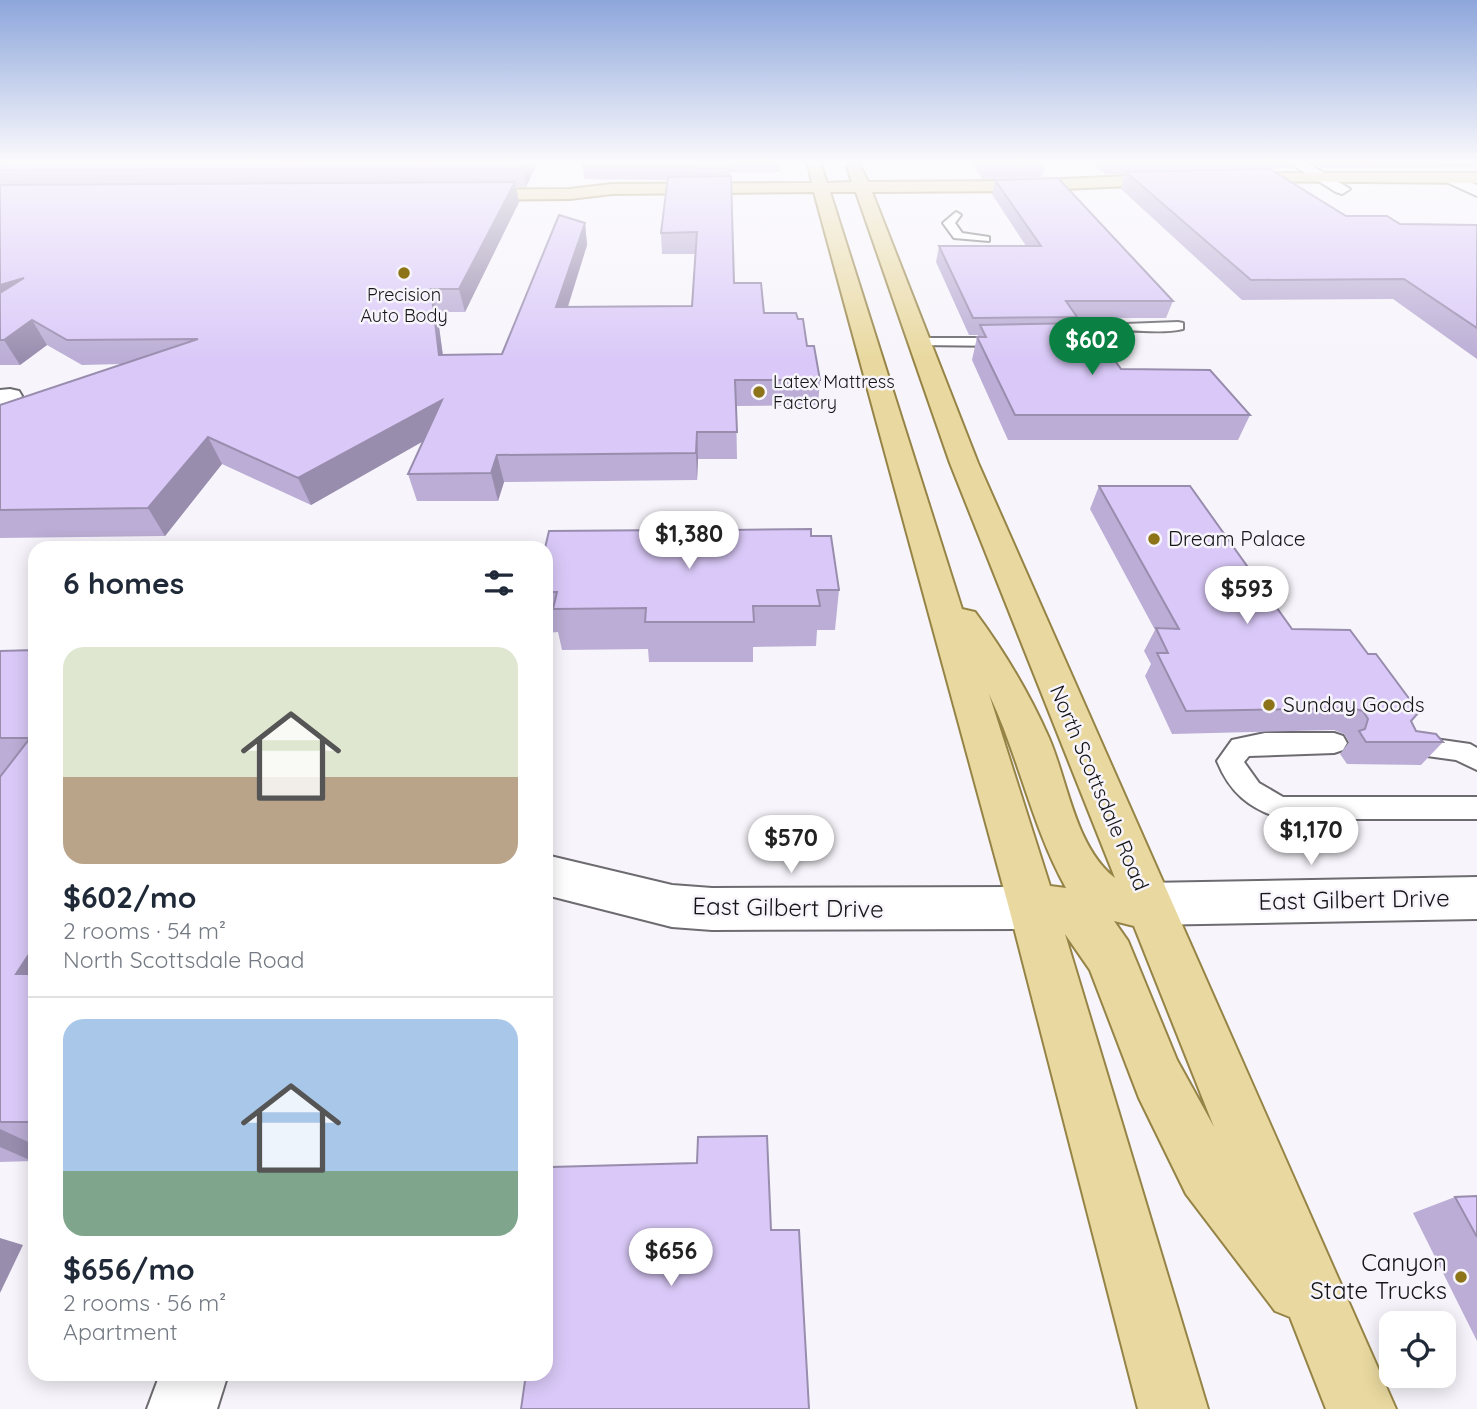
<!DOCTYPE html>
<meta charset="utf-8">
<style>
:root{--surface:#fff;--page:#f2f2f3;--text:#1f2937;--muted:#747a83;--line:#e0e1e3;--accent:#0b8043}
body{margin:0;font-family:Quicksand,sans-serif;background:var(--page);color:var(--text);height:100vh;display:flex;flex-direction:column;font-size:26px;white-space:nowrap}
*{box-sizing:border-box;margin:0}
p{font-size:23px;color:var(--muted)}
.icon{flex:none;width:38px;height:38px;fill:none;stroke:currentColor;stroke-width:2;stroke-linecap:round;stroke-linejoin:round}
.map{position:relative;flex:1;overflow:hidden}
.side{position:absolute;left:28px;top:541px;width:525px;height:840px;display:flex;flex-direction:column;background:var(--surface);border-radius:21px;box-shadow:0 4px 18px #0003}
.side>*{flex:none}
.controls{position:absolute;left:1379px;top:1311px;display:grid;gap:14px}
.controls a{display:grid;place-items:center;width:77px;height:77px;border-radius:14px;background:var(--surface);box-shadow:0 4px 18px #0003;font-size:35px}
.price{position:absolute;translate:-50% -60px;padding:0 16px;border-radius:24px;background:#fff;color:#222;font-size:23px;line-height:46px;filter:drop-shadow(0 2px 4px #0008)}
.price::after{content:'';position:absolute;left:50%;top:42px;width:21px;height:16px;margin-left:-10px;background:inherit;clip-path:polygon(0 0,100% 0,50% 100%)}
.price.current{background:var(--accent);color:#fff}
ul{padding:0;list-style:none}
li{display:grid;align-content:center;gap:14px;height:371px;padding:0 35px}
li+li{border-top:2px solid var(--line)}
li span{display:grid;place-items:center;height:217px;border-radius:21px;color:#555}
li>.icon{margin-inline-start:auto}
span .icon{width:126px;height:126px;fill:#fffc;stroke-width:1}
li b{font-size:30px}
h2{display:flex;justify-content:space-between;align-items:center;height:84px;padding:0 35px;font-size:30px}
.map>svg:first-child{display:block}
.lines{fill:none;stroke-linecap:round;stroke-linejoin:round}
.lane-casing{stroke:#6d6b70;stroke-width:4}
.street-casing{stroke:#6d6b70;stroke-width:4}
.secondary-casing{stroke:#6d6b70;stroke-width:4}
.primary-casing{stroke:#968447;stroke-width:4}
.lane{fill:#fff;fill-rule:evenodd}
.street{fill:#fff;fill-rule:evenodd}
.secondary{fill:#fff;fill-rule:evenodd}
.primary{fill:#e9d9a0;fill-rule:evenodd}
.wall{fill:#bbadd5}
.shaded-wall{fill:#998dae}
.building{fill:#dac9f8;stroke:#998dae;stroke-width:2}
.poi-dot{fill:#8d7418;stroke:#f7f5fb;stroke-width:2.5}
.labels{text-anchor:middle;stroke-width:5;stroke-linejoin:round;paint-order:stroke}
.far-poi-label{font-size:18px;fill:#161618;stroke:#f7f5fb}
.poi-label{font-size:21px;fill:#161618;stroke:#f7f5fb;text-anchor:start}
.street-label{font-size:21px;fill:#161618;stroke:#f7f5fb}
.near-street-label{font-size:24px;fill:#161618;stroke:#f7f5fb}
.near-poi-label{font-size:24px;fill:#161618;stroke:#f7f5fb;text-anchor:end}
</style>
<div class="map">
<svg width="1477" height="1409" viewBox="0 0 1477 1409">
<rect width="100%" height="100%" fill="#f7f5fb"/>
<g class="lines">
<g class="lane-casing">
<g id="lane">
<polygon points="956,212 961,215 955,223 962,233 989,237 989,241 954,238 943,223"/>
<path d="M1178 322 1183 323V329C1157 335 1129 327 1104 333 1089 336 1073 355 1058 342L1078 336 1099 325Z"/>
<polygon points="921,338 1008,338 1015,342 1008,346 916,345 916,339"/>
<path d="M1265 733H1334L1343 736 1347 743 1343 750 1334 753 1249 756 1244 762 1259 783 1283 797H1477V819H1282C1249 808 1230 793 1217 761L1232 740Z"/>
<polygon points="1407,735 1470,744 1477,748 1477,770 1456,760 1398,752 1394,745 1398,738"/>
</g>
</g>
<g class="street-casing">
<g id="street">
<polygon points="1288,162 1306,162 1350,189 1342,194 1336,192"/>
<polygon points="1449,173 1477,185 1477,196 1444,181 1444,175"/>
<polygon points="10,389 19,391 22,396 19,401 0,404 0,390"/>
<polygon points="1477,877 1477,919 1147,925 1130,919 1123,904 1130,889 1147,883"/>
</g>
</g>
<g class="secondary-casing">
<g id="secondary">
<polygon points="546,855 672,885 712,888 1033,887 1050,893 1057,908 1050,923 1033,929 712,930 672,927 546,895"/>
<polygon points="160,1374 228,1374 217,1409 147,1409"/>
</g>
</g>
<g class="primary-casing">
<g id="primary">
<path d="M808 162H820L827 183 852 182 847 167 854 163 859 164 868 182 1018 181 1174 174 1182 179 1174 184 1018 191 872 192 978 463 1396 1409H1326L1290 1317 1275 1311 1186 1194 1139 1098 1090 970 1065 934 1208 1409H1138L1009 908 814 192 612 194 570 199 465 200 457 195 465 190 570 189 612 184 812 183ZM830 192H856L950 463 1115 878C1075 847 1068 782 1049 738 1029 693 1004 651 975 612L962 609ZM989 694C1019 757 1032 827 1066 888L1050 886ZM1114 921 1134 926 1214 1127 1177 1060 1128 941Z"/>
<polygon points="1231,173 1477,173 1477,183 1226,181 1226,175"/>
</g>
</g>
<use href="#lane" class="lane"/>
<use href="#street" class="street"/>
<use href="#secondary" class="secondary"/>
<use href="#primary" class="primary"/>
</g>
<g class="wall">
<polygon points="0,162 538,162 526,187 516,187 519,202 465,312 437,312 443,355 502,354 585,223 587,245 568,307 692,306 695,254 662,254 661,233 668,180 584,179 582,166 584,162 780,162 780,172 730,172 734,283 764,313 807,346 820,380 818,405 736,406 737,459 698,459 697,480 504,482 498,501 417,501 408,474 423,441 311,505 222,464 165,536 0,538 0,405 122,364 82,365 47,345 20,365 0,365"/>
<polygon points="971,162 1044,162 1045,163 1042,177 982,179"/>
<polygon points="1091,162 1296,162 1293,168 1240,169 1240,170 1346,216 1400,224 1477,225 1477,359 1393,299 1242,300 1121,189 1125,174 1105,174"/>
<polygon points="1311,162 1477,162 1477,167 1321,168"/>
<polygon points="995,180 1173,301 1166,318 1077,318 1075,323 1121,369 1250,415 1238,440 1008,440 972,360 977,337 978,335 969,335 936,262 939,246 1026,246 992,194"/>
<polygon points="1099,486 1292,629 1411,721 1416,731 1443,742 1421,765 1347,764 1340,754 1349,742 1344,734 1334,730 1172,734 1145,676 1151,664 1144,651 1155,630 1090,509"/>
<polygon points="728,530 811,536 839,590 835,630 817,630 816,646 753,647 753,662 649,662 648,649 562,650 558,632 546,633 546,548"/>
<polygon points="35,650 35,1156 32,1161 0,1162 0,651"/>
<polygon points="1477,1196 1477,1341 1413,1213 1455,1197"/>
</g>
<g class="shaded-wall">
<polygon points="526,162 538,162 526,187 523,168"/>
<polygon points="515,182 519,202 465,312 459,289"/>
<polygon points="585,223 587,245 560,331 556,307"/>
<polygon points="24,278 0,312 0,285"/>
<polygon points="431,289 437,312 446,380 439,355"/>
<polygon points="32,320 47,345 20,365 4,340"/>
<polygon points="442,400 450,426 311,505 298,478"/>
<polygon points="697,432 698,459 697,480 696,453"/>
<polygon points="208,437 222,464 165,536 148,508"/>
<polygon points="497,455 504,482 498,501 491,473"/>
<polygon points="35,945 35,987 16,974"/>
<polygon points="35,1111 35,1125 29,1122"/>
<polygon points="0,1129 35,1145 35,1156 32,1161 0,1147"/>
<polygon points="0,1238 23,1245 0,1293"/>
</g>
<g class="building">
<polygon points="0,162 526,162 523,168 0,170"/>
<polygon points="584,162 730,162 730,168 582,166"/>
<polygon points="984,162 1044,162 1045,163 985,164"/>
<polygon points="1105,162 1178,162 1108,164"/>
<polygon points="1270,169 1346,216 1387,216 1400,224 1477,225 1477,328 1404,279 1251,280 1126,172"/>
<polygon points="731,176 734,283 761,283 764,313 796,313 798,319 803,319 807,346 814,346 820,380 735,380 737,432 697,432 696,453 497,455 491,473 408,474 442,400 298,478 208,437 148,508 0,510 0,405 198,339 67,340 32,320 4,340 0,340 0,293 24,278 0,285 0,185 515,182 459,289 431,289 439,355 502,354 559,215 585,223 556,307 692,306 697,232 661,233 668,177"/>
<polygon points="1058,178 1173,301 1066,301 1077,317 973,318 939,246 1041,246 995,180"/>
<polygon points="1088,323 1121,369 1210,370 1250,415 1015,415 977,337 986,337 980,325"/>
<polygon points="1099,486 1190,486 1292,629 1350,630 1368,654 1376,654 1419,712 1411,721 1416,731 1436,734 1443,742 1366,742 1359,731 1365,729 1368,719 1363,711 1352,708 1186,711 1157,653 1168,653 1156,628 1179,629"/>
<polygon points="728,525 728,530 811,529 811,536 831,536 839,590 817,590 820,606 753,606 754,622 645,622 646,608 553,609 557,592 546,592 546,548 545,548 549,531 674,530 674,526"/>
<polygon points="35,650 35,945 16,974 35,974 35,1111 29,1122 0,1122 0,777 30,738 0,738 0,651"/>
<polygon points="767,1136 771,1230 799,1230 809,1409 521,1409 526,1374 546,1374 546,1204 551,1167 697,1163 698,1137"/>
<polygon points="1477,1196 1477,1237 1455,1197"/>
</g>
<linearGradient id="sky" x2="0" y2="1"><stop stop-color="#8da6db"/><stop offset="0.45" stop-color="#fbfafd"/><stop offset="1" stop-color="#fbfafd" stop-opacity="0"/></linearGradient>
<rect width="1477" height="359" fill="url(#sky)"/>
<g class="poi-dot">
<circle cx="404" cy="273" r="7"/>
<circle cx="759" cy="392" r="7"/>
<circle cx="1154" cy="539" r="7"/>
<circle cx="1269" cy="705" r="7"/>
<circle cx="1461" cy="1277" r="7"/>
</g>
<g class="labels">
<g class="far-poi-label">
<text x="404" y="301">Precision<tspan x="404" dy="21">Auto Body</tspan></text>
<text x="773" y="388" text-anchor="start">Latex Mattress<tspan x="773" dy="21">Factory</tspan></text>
</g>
<g class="poi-label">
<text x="1168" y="546">Dream Palace</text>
<text x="1283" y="712">Sunday Goods</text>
</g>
<g class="street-label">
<text transform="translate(1099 788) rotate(67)" y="7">North Scottsdale Road</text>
</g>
<g class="near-street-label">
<text transform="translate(1354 900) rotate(-1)" y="8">East Gilbert Drive</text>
<text transform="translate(788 908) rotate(1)" y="8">East Gilbert Drive</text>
</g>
<g class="near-poi-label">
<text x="1447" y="1271">Canyon<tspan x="1447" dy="28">State Trucks</tspan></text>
</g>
</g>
</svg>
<div class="controls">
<a><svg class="icon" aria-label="locate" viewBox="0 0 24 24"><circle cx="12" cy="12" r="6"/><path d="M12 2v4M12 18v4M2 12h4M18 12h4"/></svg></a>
</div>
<b class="price current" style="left:1092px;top:377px">$602</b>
<b class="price" style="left:689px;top:571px">$1,380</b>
<b class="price" style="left:1247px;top:626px">$593</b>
<b class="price" style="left:1311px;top:867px">$1,170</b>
<b class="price" style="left:791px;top:875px">$570</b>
<b class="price" style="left:671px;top:1288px">$656</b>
<section class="side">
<h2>6 homes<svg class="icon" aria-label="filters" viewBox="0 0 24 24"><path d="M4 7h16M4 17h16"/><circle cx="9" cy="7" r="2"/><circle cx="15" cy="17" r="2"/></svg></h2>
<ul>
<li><span style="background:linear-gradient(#dfe7d0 60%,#b9a48a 0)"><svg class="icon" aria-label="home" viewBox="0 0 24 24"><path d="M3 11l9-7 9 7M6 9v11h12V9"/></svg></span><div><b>$602/mo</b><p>2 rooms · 54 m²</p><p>North Scottsdale Road</p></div></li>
<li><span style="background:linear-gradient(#a9c7e8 70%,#7fa58c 0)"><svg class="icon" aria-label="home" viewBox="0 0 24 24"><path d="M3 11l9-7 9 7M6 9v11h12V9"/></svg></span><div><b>$656/mo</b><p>2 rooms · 56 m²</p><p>Apartment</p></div></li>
</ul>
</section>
</div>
